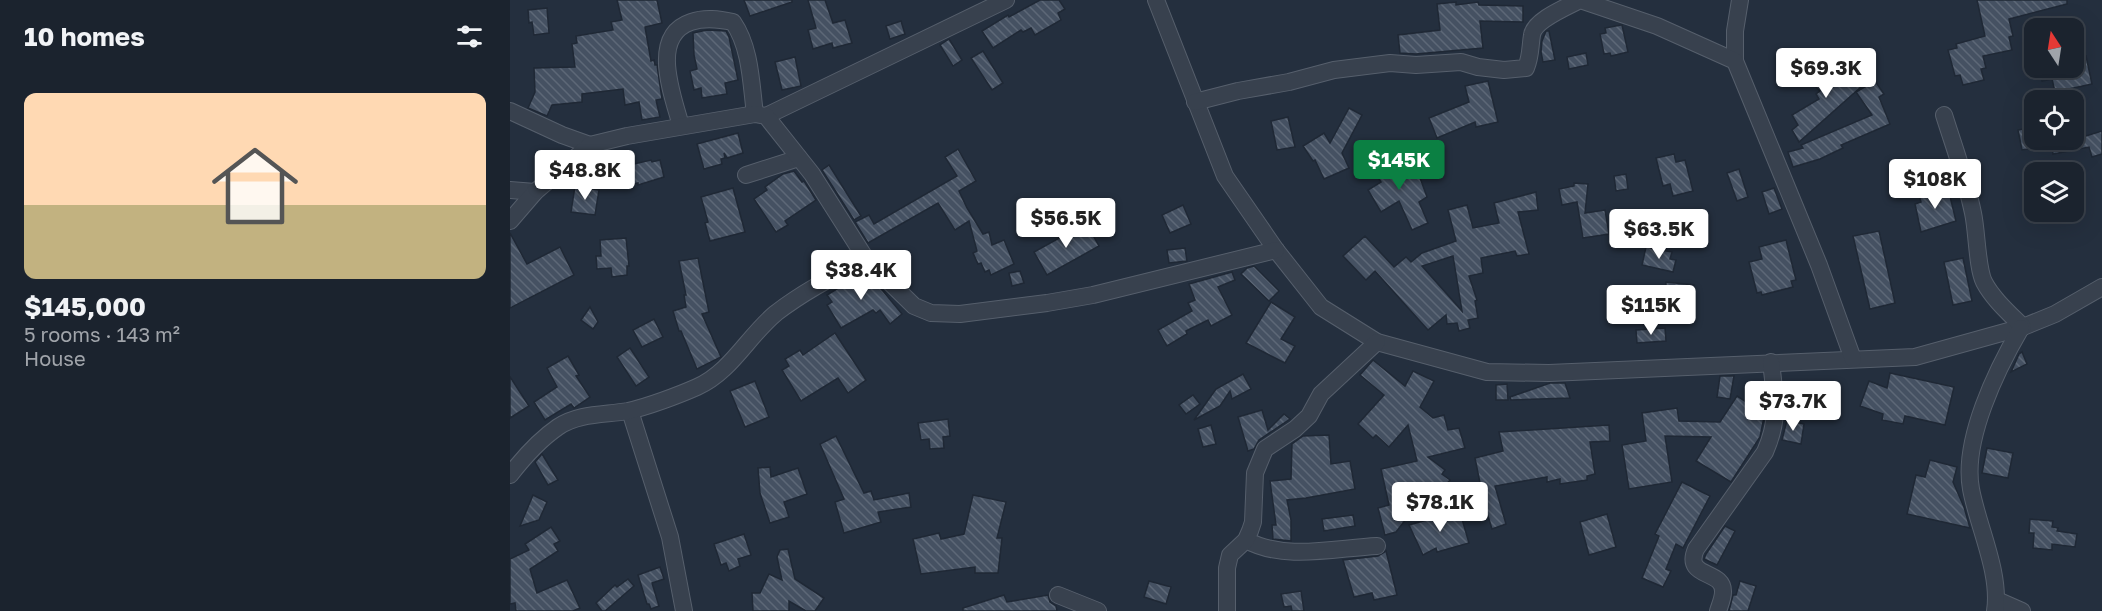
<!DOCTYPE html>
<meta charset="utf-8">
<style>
:root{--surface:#1b232e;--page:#242b36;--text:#f1f3f6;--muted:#a0a4aa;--line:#39404a;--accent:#0b8043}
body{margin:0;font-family:"Golos Text",sans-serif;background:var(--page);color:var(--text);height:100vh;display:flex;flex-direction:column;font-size:22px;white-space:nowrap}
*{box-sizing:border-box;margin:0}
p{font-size:20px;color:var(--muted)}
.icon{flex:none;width:33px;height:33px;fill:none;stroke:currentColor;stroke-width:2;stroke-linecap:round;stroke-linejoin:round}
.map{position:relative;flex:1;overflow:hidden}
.drawer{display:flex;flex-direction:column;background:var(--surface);width:510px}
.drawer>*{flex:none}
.needle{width:39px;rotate:348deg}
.controls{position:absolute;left:1514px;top:18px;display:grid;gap:12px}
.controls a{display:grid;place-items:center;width:60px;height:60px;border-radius:12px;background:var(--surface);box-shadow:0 6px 24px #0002,0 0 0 2px var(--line);font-size:30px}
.price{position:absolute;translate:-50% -51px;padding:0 14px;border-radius:6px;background:#fff;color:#222;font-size:20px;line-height:39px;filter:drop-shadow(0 2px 3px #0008)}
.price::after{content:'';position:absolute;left:50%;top:36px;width:18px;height:14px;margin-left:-9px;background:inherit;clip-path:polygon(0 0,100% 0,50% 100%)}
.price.current{background:var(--accent);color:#fff}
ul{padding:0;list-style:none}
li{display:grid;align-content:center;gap:12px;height:318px;padding:0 24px}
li+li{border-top:2px solid var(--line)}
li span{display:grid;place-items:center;height:186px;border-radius:12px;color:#555}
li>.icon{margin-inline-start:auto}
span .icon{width:108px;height:108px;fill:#fffc;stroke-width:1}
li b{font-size:26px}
h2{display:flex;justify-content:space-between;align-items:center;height:72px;padding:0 24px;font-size:26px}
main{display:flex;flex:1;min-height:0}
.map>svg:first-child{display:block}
.building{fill:url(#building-back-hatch);stroke:#1f2835;stroke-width:1.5;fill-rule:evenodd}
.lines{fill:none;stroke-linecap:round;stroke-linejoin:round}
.minor-casing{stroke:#565f6c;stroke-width:18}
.minor{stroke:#38414e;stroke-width:16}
</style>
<main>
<section class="drawer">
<h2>10 homes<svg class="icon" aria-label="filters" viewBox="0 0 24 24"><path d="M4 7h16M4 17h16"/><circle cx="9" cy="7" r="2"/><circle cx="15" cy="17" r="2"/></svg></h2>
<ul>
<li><span style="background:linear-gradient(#ffd9b3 60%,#c2b280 0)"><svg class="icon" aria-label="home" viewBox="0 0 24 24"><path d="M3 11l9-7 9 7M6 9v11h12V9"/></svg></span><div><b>$145,000</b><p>5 rooms · 143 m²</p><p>House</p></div></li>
</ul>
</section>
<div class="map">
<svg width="1592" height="611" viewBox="0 0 1592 611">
<defs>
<pattern id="building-back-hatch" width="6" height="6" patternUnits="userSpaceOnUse" patternTransform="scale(1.5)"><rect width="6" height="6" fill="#455162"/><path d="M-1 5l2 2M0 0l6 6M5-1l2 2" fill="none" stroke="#5d6877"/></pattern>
</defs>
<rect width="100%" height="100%" fill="#242f3e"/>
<g class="building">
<polygon points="107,0 147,0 152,23 135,27 141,61 144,60 145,65 147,65 152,99 146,100 150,117 132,120 129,102 115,105 113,89 72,94 72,102 42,105 37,116 18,108 25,92 24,68 65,67 62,44 67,43 66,36 103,30 101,22 112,20"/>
<polygon points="234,0 282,0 282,2 240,16"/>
<polygon points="298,0 315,0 323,23 335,20 342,43 323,48 322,43 303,49 298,30 306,28"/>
<polygon points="530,0 549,0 555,9 548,13 551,20 525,35 521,28 513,32 511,30 483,48 472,31 498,15 499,17"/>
<polygon points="1467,0 1557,0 1557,4 1499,19 1503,36 1499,37 1502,50 1473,56 1476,68 1471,69 1474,80 1453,85 1450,75 1445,76 1438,50 1447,48 1446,44 1475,36"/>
<polygon points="946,2 946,5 968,2 969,5 1013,6 1013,22 970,21 973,48 906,54 890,53 888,35 930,30 927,4"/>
<polygon points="37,8 39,33 24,35 22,22 19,23 18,10"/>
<polygon points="391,21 395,34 380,39 376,26"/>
<polygon points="1111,25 1112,25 1118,52 1101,56 1100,53 1094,54 1090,34 1096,33 1095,28"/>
<polygon points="197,30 216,31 219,37 228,80 215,83 217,94 192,98 191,88 184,90 180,71 187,69 184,55 183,33"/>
<polygon points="1036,31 1039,31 1045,60 1033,62 1031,52 1032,41"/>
<polygon points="439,39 452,60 443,66 430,45"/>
<polygon points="473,51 493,83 482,90 461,58"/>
<polygon points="1076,53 1078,65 1059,69 1057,57"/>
<polygon points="1576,56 1582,84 1545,92 1542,79 1532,81 1529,68 1563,68 1563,59"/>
<polygon points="285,57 291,86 272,90 265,62"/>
<polygon points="1324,61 1329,67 1332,64 1352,86 1289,142 1282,130 1288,125 1282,115 1309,99 1306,94 1310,91 1306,87 1313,81 1307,73"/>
<polygon points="978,81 988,122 966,127 965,122 927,138 919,118 959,102 955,86"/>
<polygon points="1365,81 1374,94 1369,97 1380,124 1331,145 1333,148 1310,159 1283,167 1278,152 1293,148 1291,145 1362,115 1346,92"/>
<polygon points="839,108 852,115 832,153 839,168 814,179 805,160 803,161 793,146 814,133 820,143"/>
<polygon points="778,117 785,147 767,150 761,121"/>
<polygon points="1524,127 1524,148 1512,150 1508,130"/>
<polygon points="1592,131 1592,154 1582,157 1579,147 1543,154 1541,140 1563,140"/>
<polygon points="228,133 233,153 217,158 214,153 215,158 211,159 212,164 194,169 187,144"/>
<polygon points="448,149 466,181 449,191 457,208 473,234 479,232 482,245 494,240 504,264 481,275 479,270 475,272 471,263 468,264 463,253 467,251 459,221 445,230 428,203 358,243 345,222 359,215 364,224 447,176 435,157"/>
<polygon points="872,152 887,174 901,168 904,177 909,175 917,197 909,202 918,223 902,230 889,201 871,212 858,190 871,182 858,162"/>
<polygon points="1164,154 1166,162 1175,160 1183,191 1163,196 1160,184 1153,186 1146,158"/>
<polygon points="141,160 142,162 150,160 154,177 128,185 128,183 119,185 115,166"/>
<polygon points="319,165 351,216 344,220 312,170"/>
<polygon points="1229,169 1238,197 1227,201 1217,173"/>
<polygon points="284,171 292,182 294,181 306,200 275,221 278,225 266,232 244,199 257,190 255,187 273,174"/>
<polygon points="1116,174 1118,189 1106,191 1104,176"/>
<polygon points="1064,183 1078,184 1075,213 1095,210 1099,234 1073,238 1067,202 1052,205 1049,189 1064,186"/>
<polygon points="65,186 89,190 85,215 61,212"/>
<polygon points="223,188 235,232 200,241 195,223 198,222 191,197"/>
<polygon points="1264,188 1272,209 1259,214 1252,192"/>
<polygon points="1438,188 1446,221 1411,232 1405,204 1411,202 1409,195"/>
<path d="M1026 192 1028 210 1008 212 1019 254 1007 256 1005 251 971 258 973 273 959 276 967 300 965 301 968 318 958 320 960 328 949 331 947 323 937 324 936 315 918 330 865 271 856 280 833 256 855 236 884 267 896 257 901 262 912 253 946 241 938 210 957 205 963 228 989 223 984 203ZM943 256 952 311 912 266Z"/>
<polygon points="673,205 681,224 660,233 652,215"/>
<polygon points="576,223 589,246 537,275 524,252"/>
<polygon points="1369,231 1385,303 1360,309 1343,236"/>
<polygon points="0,233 17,264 50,247 64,275 0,308"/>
<polygon points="116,238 119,266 117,266 117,275 102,277 101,268 87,269 86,256 91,256 90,240"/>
<polygon points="1276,240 1286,280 1281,281 1283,287 1252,295 1251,292 1247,293 1239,262 1252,259 1249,247"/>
<polygon points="1136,247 1162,252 1160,259 1166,260 1163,272 1132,265"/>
<polygon points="675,248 677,261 659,263 657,250"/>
<polygon points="188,258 199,312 192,314 211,357 187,369 171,331 169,331 163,311 176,307 174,295 176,295 169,261"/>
<polygon points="1453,258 1462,301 1443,305 1434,262"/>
<polygon points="744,266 769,291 759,301 731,274 737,268"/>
<polygon points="510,271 514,283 502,286 499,273"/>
<polygon points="354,272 373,291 392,314 380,324 370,310 366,313 363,310 331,328 317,305 322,302 317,295"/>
<polygon points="722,272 725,280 708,287 722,315 701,326 698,320 676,331 677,334 657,346 648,330 682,311 678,303 685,300 679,284"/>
<polygon points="1156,282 1184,285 1182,301 1172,300 1172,308 1155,306"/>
<polygon points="761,302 785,317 771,339 785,346 775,363 736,343"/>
<polygon points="80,307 88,322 83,329 71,320"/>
<polygon points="144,319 153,337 132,347 123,330"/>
<polygon points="1155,328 1156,341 1127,343 1126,330"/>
<polygon points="325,333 356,380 338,393 328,378 291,401 272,370 279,366 275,359 290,350 293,355"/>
<polygon points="120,348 139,377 126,386 107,357"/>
<polygon points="1512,352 1517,364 1501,372 1509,354"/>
<polygon points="58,356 69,375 66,376 80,397 64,408 61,404 35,420 24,402 47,387 37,368"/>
<polygon points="863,360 895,386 903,371 924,381 910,407 923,418 934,415 938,430 949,428 955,448 918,457 935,470 932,474 940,480 928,494 920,488 886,532 875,535 868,508 879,505 871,469 907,461 898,425 879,447 866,435 863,438 848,424 874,395 850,375"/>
<polygon points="1380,373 1444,387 1435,425 1395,416 1393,424 1372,420 1373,414 1350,406 1359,381 1377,388"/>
<polygon points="733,374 741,389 722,399 720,391 710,406 684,420 706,389"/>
<polygon points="1210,376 1224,376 1220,399 1207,397"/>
<polygon points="0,377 19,406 0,418"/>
<polygon points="245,381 259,417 235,427 220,391"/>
<polygon points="1040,383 1055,383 1060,398 1001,400 1000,397"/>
<polygon points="997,384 998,400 986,400 986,385"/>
<polygon points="1307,386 1312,397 1298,403 1293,392"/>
<polygon points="683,395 690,404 676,414 669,405"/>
<polygon points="1227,396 1254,413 1254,417 1250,437 1221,482 1186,461 1201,437 1155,436 1162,482 1119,489 1112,445 1136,441 1132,413 1167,408 1169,421 1210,422"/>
<polygon points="752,410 758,430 774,414 780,419 749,440 744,449 738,451 728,417"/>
<polygon points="438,419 440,436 433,437 434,448 420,449 419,439 411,440 408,423"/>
<polygon points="1277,420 1294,424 1291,444 1272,440"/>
<polygon points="701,425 706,444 693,447 688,429"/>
<polygon points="1099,425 1100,441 1080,442 1085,474 1077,476 1077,480 1050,484 1050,479 1037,482 1037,477 985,486 996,524 982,529 974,503 965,458 993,451 989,432"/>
<polygon points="819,435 821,464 840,461 845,489 796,498 777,500 781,520 781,541 763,539 762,525 766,525 760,481 781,479 782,444 793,436"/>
<polygon points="326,436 354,493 361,491 364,500 399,493 401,507 368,512 371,522 334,533 325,502 334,499 310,444"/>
<polygon points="1477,448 1503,453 1498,478 1472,473"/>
<polygon points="32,454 48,480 38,485 25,462"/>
<polygon points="1420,460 1447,467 1443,482 1454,507 1460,528 1397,514 1406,475 1415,477"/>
<polygon points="260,467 261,477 288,468 297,494 274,502 279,517 260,523 250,493 248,468"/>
<polygon points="1172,482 1200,496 1173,548 1166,544 1156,569 1161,571 1153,587 1132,578 1149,536 1145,534"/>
<polygon points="23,495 37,502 29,520 10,526"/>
<polygon points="463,495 496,502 487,538 492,538 488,573 465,573 465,567 411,574 403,539 429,533 431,539 454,534"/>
<polygon points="945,512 947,520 952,519 959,543 927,552 926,548 913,555 899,525"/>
<polygon points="1097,514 1106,547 1079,555 1070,522"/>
<polygon points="843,515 845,526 814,531 812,519"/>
<polygon points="1520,519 1543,521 1542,527 1548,528 1547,531 1567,534 1565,547 1542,544 1542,550 1523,548 1524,533 1519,533"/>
<polygon points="1215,526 1225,531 1207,565 1194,559 1196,554"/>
<polygon points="41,527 50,541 44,544 48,551 20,569 27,593 57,580 70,608 63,611 6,611 5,603 0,604 0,559 19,550 15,544"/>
<polygon points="234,534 241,555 228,559 230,566 219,571 216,563 211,565 204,544"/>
<polygon points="278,549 285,579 314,598 305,611 296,611 279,601 279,611 243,611 242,593 250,593 259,574 272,580 267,557 270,550"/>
<polygon points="876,551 887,595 864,600 862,593 844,597 833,560 868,556"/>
<polygon points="150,567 154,579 142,583 149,606 141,609 139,604 137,604 128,575"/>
<polygon points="118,579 124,586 95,611 92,611 86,603 105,585 107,587"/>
<polygon points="639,581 661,587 656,604 634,597"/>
<polygon points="1230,581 1246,586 1238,611 1219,611 1223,595 1226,595"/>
<polygon points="791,591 794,611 782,611 781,606 774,607 771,594"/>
<polygon points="494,595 497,602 538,595 540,602 546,606 547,611 453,611 453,608"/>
</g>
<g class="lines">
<g class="minor-casing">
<g id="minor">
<polyline points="646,0 715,176 766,250 811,307 867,342 977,372 1039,373 1405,357 1513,327 1545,314 1592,287"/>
<polyline points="1225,61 1225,31 1230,0"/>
<path d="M685 102 728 91 779 82 824 70 880 63 906 65 951 62 968 67 994 70 1016 68C1021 56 1020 47 1022 35 1024 20 1057 7 1070 0L1147 26 1225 61 1309 265 1343 359"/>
<polyline points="0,111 52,135 80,145"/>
<path d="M1434 115C1444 147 1456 179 1463 213 1467 231 1467 268 1474 282 1483 299 1499 313 1513 327"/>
<polyline points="256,116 496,0"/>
<path d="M171 126C163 96 139 36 181 22 195 17 209 19 223 22 241 48 241 84 245 114"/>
<polyline points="236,175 289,158"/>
<polyline points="0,190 25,192"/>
<polyline points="0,221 25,192 80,145 117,136 245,114 256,116 302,174 356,259 404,306 421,313 450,314 537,303 583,295 766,250"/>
<polyline points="120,411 160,537 174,611"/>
<path d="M0 475C14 457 29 440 48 427 69 413 95 415 118 411 137 407 169 395 187 387 221 372 238 336 266 313 293 292 326 275 356 259"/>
<path d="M736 540C774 561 825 548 867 546"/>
<polyline points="548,595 588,611"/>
<polyline points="1487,600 1512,611"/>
<polyline points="717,611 717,568 720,555 736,540 740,531 743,522 745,473 755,449 785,429 799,416 811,394 867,342"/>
<path d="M1208 611C1210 605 1213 598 1213 592 1214 569 1173 579 1186 549L1255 452C1270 418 1265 398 1261 362"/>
<path d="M1485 611C1491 573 1468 527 1461 489 1452 440 1487 369 1511 328"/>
</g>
</g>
<use href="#minor" class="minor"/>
</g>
</svg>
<div class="controls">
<a><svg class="needle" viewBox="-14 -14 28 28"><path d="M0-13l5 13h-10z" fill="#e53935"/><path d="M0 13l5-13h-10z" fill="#a0a4aa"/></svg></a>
<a><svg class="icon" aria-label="locate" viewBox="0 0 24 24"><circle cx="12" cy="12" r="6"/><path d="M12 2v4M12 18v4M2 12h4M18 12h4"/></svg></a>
<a><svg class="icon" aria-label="layers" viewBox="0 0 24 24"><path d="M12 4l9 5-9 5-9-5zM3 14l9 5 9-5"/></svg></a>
</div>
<b class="price" style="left:1316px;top:99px">$69.3K</b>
<b class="price current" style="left:889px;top:191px">$145K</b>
<b class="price" style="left:75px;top:201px">$48.8K</b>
<b class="price" style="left:1425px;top:210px">$108K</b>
<b class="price" style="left:556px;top:249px">$56.5K</b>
<b class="price" style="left:1149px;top:260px">$63.5K</b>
<b class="price" style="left:351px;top:301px">$38.4K</b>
<b class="price" style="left:1141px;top:336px">$115K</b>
<b class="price" style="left:1283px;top:432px">$73.7K</b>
<b class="price" style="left:930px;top:533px">$78.1K</b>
</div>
</main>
